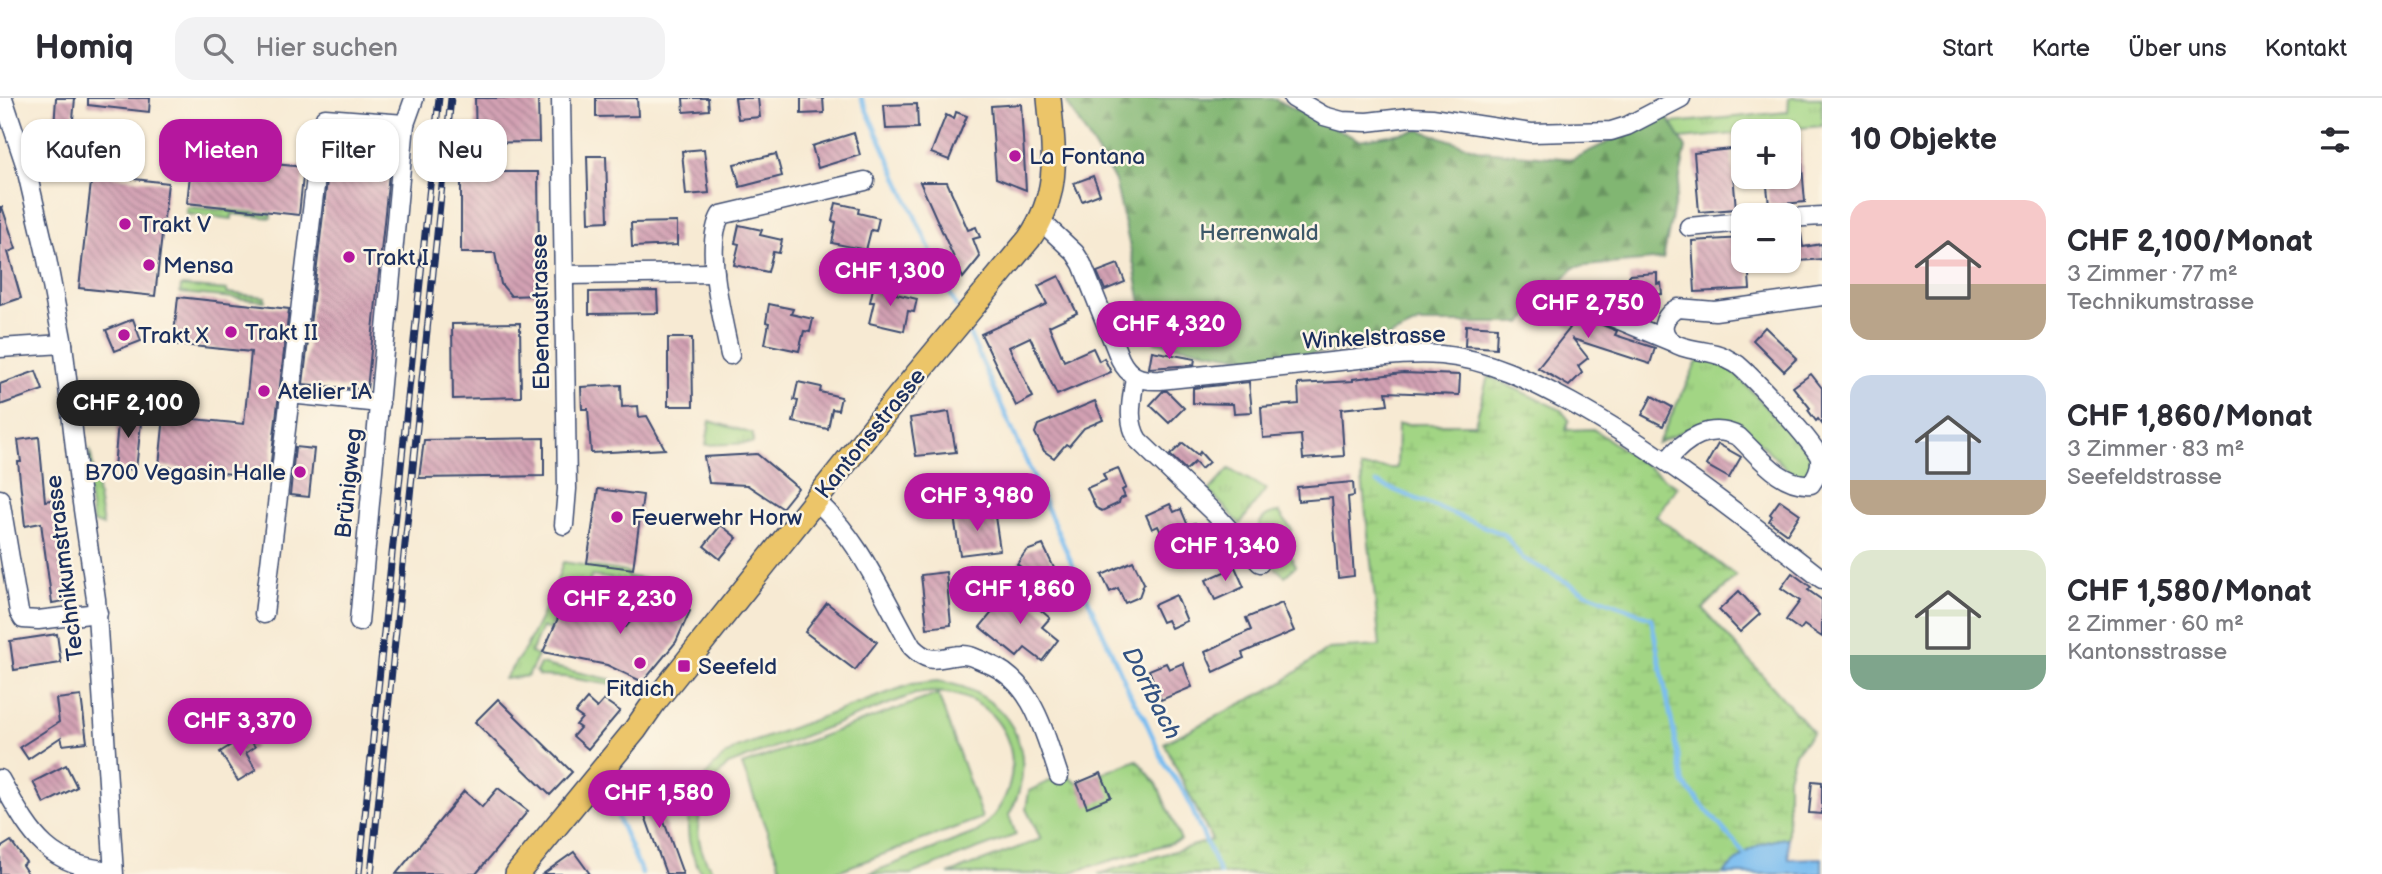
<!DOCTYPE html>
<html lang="de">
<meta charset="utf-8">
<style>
:root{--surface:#fff;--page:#f2f2f3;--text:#2b2b33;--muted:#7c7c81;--line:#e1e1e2;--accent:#b5179e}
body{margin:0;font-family:"Balsamiq Sans",sans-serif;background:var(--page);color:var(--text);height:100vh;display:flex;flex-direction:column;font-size:26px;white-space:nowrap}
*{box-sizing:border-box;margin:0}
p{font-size:23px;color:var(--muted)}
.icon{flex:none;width:38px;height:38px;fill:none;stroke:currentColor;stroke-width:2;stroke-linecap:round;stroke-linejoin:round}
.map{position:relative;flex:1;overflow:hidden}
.drawer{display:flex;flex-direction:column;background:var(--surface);width:560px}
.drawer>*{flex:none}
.guide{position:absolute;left:21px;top:21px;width:665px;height:63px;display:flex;gap:14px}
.fabs{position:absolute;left:1731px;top:21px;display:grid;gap:14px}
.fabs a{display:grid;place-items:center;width:70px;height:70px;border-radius:14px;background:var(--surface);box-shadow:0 2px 5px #0004;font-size:35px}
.price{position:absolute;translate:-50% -60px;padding:0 16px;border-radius:24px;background:var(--accent);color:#fff;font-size:23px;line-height:46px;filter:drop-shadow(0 2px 4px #0008)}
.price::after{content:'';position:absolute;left:50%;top:42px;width:21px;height:16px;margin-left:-10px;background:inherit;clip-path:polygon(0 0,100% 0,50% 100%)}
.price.active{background:#222;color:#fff}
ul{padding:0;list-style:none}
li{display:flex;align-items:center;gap:21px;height:175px;padding:0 28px}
li span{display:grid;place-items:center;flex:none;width:196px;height:140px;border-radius:21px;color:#555}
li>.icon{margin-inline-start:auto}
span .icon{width:84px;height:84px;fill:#fffc;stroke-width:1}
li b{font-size:30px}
h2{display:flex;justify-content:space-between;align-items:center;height:84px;padding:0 28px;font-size:30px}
.pill{padding:0 24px;border-radius:21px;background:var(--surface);box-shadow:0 2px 5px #0004;font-size:24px;line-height:63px}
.pill.active{background:var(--accent);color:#fff}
header{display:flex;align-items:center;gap:42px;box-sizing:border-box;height:98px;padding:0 35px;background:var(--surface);border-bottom:2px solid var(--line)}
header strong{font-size:33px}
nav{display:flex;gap:38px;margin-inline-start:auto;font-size:24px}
.search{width:490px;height:63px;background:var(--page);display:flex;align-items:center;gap:18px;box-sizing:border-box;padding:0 24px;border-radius:21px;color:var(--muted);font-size:26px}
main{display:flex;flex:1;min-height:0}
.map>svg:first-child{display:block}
.grass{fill:url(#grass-tufts);stroke:#5e8271;stroke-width:2}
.forest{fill:url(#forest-firs);stroke:#4e7268;stroke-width:2}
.wetland{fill:url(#wetland-marsh);stroke:#5e8271;stroke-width:2}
.garden{fill:#a2d584;stroke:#5e8271;stroke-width:2}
.water{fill:#7abdf0;stroke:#4a76a7;stroke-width:2}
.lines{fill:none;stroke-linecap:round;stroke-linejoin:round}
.stream{stroke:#7abdf0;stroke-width:4.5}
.building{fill:url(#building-back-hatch)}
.minor-casing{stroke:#3c4b70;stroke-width:21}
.major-casing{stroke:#3c4b70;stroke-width:26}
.minor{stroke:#fff;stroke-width:18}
.major{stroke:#ecc569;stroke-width:23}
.rail-casing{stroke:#1b2f5e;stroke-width:7}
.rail{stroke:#fcf5e5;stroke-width:4.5;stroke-dasharray:13;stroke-linecap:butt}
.poi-dot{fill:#b5179e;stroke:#fcf5e5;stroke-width:2.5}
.labels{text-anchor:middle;stroke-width:5;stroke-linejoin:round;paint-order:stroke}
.poi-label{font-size:23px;fill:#1b2f5e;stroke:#fcf5e5;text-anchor:start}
.park-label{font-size:23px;fill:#3d5868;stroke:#fcf5e5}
.street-label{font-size:23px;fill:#1b2f5e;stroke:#fcf5e5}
.water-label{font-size:24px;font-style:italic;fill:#335282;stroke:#fcf5e5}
</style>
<header>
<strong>Homiq</strong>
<div class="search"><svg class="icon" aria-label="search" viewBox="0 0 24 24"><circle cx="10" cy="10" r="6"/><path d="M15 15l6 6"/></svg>Hier suchen</div>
<nav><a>Start</a><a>Karte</a><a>Über uns</a><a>Kontakt</a></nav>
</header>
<main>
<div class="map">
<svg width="1822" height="776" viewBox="0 0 1822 776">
<defs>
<pattern id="grass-tufts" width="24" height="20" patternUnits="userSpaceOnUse" patternTransform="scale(1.75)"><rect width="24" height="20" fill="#a2d584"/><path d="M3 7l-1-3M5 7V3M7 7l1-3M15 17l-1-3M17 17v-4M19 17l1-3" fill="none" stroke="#8bb774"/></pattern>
<pattern id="forest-firs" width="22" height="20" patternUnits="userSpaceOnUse" patternTransform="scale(1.75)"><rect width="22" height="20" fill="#81b672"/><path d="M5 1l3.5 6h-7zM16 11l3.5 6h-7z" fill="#699461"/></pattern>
<pattern id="wetland-marsh" width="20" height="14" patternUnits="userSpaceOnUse" patternTransform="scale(1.75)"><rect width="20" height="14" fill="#a2d584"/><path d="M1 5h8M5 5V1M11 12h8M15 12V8" fill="none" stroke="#8bb774"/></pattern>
<pattern id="building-back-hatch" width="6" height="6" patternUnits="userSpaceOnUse" patternTransform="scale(1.75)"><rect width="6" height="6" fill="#d3a1b3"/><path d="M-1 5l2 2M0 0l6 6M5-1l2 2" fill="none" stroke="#aa8495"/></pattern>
</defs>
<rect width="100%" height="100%" fill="#fcf5e5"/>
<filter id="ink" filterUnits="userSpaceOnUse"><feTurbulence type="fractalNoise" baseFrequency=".0143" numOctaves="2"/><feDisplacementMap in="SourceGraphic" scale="14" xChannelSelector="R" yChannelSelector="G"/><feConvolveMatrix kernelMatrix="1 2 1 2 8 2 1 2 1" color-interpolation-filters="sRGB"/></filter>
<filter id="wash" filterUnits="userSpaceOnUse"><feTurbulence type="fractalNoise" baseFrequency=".00686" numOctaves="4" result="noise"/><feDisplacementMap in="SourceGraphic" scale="28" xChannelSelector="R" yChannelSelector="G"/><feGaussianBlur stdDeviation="1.57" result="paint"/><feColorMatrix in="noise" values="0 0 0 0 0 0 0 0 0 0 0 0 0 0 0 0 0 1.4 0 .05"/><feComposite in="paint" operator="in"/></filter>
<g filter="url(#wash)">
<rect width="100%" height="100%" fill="#f7ead3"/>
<g class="grass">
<polygon points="1789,0 1822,0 1822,28 1681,41 1671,25 1788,14"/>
<polygon points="187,109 271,116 271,120 232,116 232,121 186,116"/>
<polygon points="836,170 863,176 860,188 833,182"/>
<polygon points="181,188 227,192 227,195 265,199 265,203 180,195"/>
<path d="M1699 260 1724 267 1734 274 1811 358 1813 368 1805 379 1794 378C1775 361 1741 319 1714 323 1695 326 1675 337 1658 345Z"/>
<polygon points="710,323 753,336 753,345 706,347"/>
<polygon points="90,351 103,428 93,424 87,384"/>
<polygon points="1229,371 1266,391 1240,426 1209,393"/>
<path d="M1279 414 1292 432C1284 446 1289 456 1296 468L1285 478C1279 473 1272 468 1268 462 1254 444 1252 416 1279 414Z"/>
<polygon points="563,464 628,474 628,479 644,481 631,491 632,483 591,478 589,489 578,488 577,502 554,492"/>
<polygon points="553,495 563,500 549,532 542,529 531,555 538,558 528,578 504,581 525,551"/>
<polygon points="540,566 613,582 612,587 564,579 539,578 536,574"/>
<polygon points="1137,662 1157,686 1181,742 1065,776 948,776 1041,741 1026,711 1029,693 1064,676 1077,685"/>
</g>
<polygon class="forest" points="1067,0 1272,0 1359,42 1420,32 1482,53 1573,61 1666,16 1686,50 1663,161 1575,169 1522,225 1419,225 1362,251 1254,261 1155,244 1146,233 1134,167 1115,83 1067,5"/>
<path class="wetland" d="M1488 278 1561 312 1569 322 1566 332 1593 331 1677 389 1656 418 1736 478 1703 511 1813 634 1795 655 1788 679V740C1757 743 1744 754 1723 776H1098L1212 742 1164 645 1280 586 1328 551 1380 548 1361 370H1397L1398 326H1475Z"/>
<g class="garden">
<path d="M937 583C1007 592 1044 653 1009 717L1016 737 911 776H868L977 734C1047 677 1004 580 915 596L728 667C698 697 686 740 715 776H702C673 730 692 676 737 650L912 586Z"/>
<polygon points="938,596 982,720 830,776 783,776 742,667"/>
</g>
<path class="water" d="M1788 740 1789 761 1822 760V776H1723C1744 754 1757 743 1788 740Z"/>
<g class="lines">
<g class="stream">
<polyline points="861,0 956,208"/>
<polyline points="970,237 1132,600 1143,617 1165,666 1185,695 1220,776"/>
<polyline points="1377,385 1505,437 1522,460 1585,494 1651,520 1684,686 1744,755"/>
<polyline points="601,708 616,715 642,776"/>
</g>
</g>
<g id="blocks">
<g class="building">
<polygon points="56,0 75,0 72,32 54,30"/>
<polygon points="88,0 150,0 149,14 88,7"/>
<polygon points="475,0 538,0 539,44 476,45"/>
<polygon points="596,0 637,0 638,18 596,19"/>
<polygon points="683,0 708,0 709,12 684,14"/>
<polygon points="735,0 758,0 760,19 738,21"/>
<polygon points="801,0 823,0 824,15 801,16"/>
<polygon points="917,6 918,30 886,31 884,7"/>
<polygon points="1021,6 1026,92 996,80 991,8"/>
<polygon points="956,14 967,18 949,62 931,55 946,17 954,21"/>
<polygon points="333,32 393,36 367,292 303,286"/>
<polygon points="854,35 860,57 818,70 812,48"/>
<polygon points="1800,45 1805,104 1769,107 1766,79 1788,79 1788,46"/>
<polygon points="704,51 709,95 686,97 682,53"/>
<polygon points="1731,51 1736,111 1699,114 1694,55"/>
<polygon points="776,56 782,78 740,89 734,66"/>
<polygon points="192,58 304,69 299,117 187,105"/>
<polygon points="587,58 606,58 608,123 589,124"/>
<polygon points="461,74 538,74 539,154 545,185 536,197 511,198 501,186 495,155 461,155"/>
<polygon points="92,76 168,85 155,198 79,190"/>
<polygon points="1093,78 1100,96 1082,103 1074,85"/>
<polygon points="920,84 947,84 968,132 976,129 980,139 973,141 980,159 963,180"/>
<polygon points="836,105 859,110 858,115 879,120 876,133 871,132 866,152 832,145 836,124 832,123"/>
<polygon points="0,109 2,109 16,151 8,154 21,200 0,207"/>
<polygon points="677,124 677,147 632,149 631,125"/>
<polygon points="739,127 762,132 760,137 782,142 779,155 773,154 768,174 734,167 739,146 735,145"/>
<polygon points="1801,136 1803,149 1822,146 1822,161 1788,164 1788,137"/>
<polygon points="1743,140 1743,163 1748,163 1750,191 1695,194 1692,143"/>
<polygon points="1118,166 1125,184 1105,192 1097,174"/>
<polygon points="1657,175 1657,186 1661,185 1662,196 1630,198 1629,177"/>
<polygon points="1059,178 1077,215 1049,228 1064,263 1093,250 1099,263 1104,260 1111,274 1057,297 1030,239 1009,249 1033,299 1016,308 981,236 1047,206 1038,188"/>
<polygon points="874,186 897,191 896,196 917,201 914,214 908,213 904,233 869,225 874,204 870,204"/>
<polygon points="1575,189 1627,202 1624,212 1582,196 1576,198 1572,208 1578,217 1617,233 1615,237 1655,250 1650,266 1573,241 1588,260 1578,268 1582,275 1569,288 1538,270 1570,230 1550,218 1558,206 1568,213"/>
<polygon points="657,193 658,215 589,216 589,194"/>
<polygon points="178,199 289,211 269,380 159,368 164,318 244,326 251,254 173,246"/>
<polygon points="769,206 793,211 791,216 813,221 810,234 804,233 799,253 765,246 769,225 766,224"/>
<polygon points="133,221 141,243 115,253 106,232"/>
<polygon points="520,225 521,299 453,301 452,226"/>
<polygon points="1466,227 1497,229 1496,250 1465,248"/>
<polygon points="1765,229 1797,260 1784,273 1753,242"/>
<polygon points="668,240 692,240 693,308 668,308"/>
<polygon points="1152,253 1195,261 1194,267 1149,270"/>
<polygon points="36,273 43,292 0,307 0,286"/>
<polygon points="1403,275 1460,277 1459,297 1386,294 1388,306 1341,311 1344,358 1303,361 1301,337 1263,340 1261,309 1299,306 1298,286 1353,283 1353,281"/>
<polygon points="1811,276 1822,290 1822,326 1818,321 1816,323 1808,312 1810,310 1793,289"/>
<polygon points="798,284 821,289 820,294 841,299 838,312 832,311 828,331 793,324 798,303 794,302"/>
<polygon points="1249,284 1252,314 1234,315 1233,306 1193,305 1193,290"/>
<polygon points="621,287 622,309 638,308 639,319 647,318 665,351 591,355 588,311 582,311 581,289"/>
<polygon points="1163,293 1167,293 1184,310 1169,325 1150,307"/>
<polygon points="1652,298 1672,309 1663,328 1642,317"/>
<polygon points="1095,303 1103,322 1084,330 1069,348 1066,346 1054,360 1044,353 1035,335 1038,327"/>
<polygon points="119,313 142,315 136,372 114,370"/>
<polygon points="949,314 956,354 916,358 910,320"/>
<polygon points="39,339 45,403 56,401 70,502 52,505 41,425 25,428 18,364 21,364 18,342"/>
<polygon points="544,340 544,378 419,380 424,342"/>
<polygon points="1183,345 1198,357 1200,354 1209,364 1201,371 1195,364 1186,372 1170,357"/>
<polygon points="1718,346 1741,359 1729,380 1706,367"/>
<polygon points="295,349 314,351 309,399 290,397"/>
<polygon points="757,356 798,390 782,410 747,387 709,385 704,359"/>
<polygon points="1118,370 1126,390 1122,392 1125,399 1120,401 1119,405 1102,413 1096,410 1087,390 1106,382 1103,376"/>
<polygon points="1353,384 1354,398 1348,399 1354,478 1338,480 1332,400 1298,403 1297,389"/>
<polygon points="598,391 643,397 633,471 587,465"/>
<polygon points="1780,402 1800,416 1787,436 1769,423 1772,418 1770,416"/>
<polygon points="1170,406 1174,414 1181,411 1188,428 1195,425 1205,449 1180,460 1173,446 1165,443 1158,428 1152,431 1146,417"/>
<polygon points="994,412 1000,452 960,457 954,418"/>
<polygon points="721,427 737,440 720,461 704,448"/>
<polygon points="1043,447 1055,472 1038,482 1017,466 1026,453"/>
<polygon points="1133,463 1144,485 1139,499 1125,505 1118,490 1110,494 1102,477"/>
<polygon points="1235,469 1244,489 1215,502 1206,482"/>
<polygon points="946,474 951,527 927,530 921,477"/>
<polygon points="1792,475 1811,489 1808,492 1822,502 1822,539 1804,527 1800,532 1786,522 1800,503 1781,490"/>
<polygon points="659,488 690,513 676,544 643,584 607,567 543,554 566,502 626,529"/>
<polygon points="1013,489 1050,520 1042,529 1058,542 1042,563 1025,550 1017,559 980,529"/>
<polygon points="1739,493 1760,516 1740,534 1719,512"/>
<polygon points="1176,497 1187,523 1171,530 1167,522 1162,524 1154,507"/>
<polygon points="827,505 877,544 855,572 805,534"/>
<polygon points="1282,505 1294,533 1242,555 1244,560 1214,574 1205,554 1251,532 1246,520"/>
<polygon points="57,536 61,565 14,572 10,543"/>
<polygon points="1166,565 1169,571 1183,565 1192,589 1161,602 1149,572"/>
<polygon points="81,598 87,644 63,647 61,639 28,661 20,649 59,624 56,601"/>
<polygon points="498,601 572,674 550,697 475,624"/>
<polygon points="587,601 597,610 604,602 620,613 588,651 573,638 580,630 576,627 582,620 575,615"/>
<polygon points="247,637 255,649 246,655 256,672 238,683 220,654"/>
<polygon points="66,667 77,689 44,706 33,684"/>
<polygon points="1101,675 1111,699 1087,709 1077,685"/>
<polygon points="1812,683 1822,684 1822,716 1809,715"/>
<polygon points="650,685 683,776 666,776 635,690"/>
<polygon points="498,690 528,713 476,776 396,776 464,693 482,709"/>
<polygon points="11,743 26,764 22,767 28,776 0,776 0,750"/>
<polygon points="574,754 590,776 543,776"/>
</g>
</g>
</g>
<g filter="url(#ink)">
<use href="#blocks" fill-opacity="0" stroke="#3c4b70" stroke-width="2"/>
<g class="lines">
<g class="minor-casing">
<g id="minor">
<polyline points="3,0 25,66 46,156 63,246 79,384 96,501 114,776"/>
<polyline points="561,0 566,315 567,391 564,427"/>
<polyline points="1293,0 1324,18 1342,23 1367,24 1411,19 1432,20 1531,35 1611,33 1627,28 1681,0"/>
<polyline points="1788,120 1822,118"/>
<path d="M1041 123 1075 155 1082 166 1120 261C1129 279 1140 283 1160 282 1220 276 1280 269 1340 263 1373 260 1408 254 1441 257 1488 261 1529 282 1570 304 1660 353 1741 418 1822 481"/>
<polyline points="1689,129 1743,124"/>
<polyline points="564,177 715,175"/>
<polyline points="1583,207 1670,243"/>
<polyline points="0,250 63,246"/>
<path d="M730 257C723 222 703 147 721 117L865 83"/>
<path d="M1135 279C1132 301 1126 322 1138 342L1215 416 1260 465"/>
<polyline points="289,296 380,305"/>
<path d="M1667 363C1685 340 1711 324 1739 339 1759 358 1781 389 1811 386 1816 379 1821 370 1820 361 1818 348 1751 278 1738 267 1734 264 1728 262 1724 259 1708 251 1680 254 1668 240 1658 229 1667 215 1678 210L1715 213 1822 198"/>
<polyline points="0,401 19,514 23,521 38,522 98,515"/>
<path d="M816 403C860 441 883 499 912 549 931 568 938 559 961 557 970 556 979 562 987 565 1034 584 1044 635 1059 678"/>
<polyline points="264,516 322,29 325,20 405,26"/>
<polyline points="359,524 405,26 414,1"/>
<path d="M0 681C30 734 45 768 113 773"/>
</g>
</g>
<g class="major-casing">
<path id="major" d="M517 776 635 632 653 606 898 299 1029 141C1061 95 1054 54 1049 0"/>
</g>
<use href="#minor" class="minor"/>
<use href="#major" class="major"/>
<g class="rail-casing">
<g id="rail">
<polyline points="359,776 439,0"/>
<polyline points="371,776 451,0"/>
</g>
</g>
<use href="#rail" class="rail"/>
</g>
</g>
<g class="poi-dot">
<circle cx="1015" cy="58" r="7"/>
<circle cx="125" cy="126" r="7"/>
<circle cx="349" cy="159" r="7"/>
<circle cx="149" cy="167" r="7"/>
<circle cx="231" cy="234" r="7"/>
<circle cx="124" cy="237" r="7"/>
<circle cx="264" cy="293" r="7"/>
<circle cx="300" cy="374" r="7"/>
<circle cx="617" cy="419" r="7"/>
<circle cx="640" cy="565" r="7"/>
<rect x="677" y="561" width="14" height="14" rx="3.5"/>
</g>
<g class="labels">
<g class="poi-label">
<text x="1029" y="66">La Fontana</text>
<text x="139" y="134">Trakt V</text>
<text x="363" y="167">Trakt I</text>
<text x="163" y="175">Mensa</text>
<text x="245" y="242">Trakt II</text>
<text x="138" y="245">Trakt X</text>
<text x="278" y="301">Atelier IA</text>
<text x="286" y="382" text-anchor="end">B700 Vegasin Halle</text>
<text x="631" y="427">Feuerwehr Horw</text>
<text x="698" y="576">Seefeld</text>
<text x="640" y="598" text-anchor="middle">Fitdich</text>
</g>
<g class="park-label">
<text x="1259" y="142">Herrenwald</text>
</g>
<g class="street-label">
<text transform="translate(540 214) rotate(-91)" y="8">Ebenaustrasse</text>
<text transform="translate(1374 239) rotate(-3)" y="8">Winkelstrasse</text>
<text transform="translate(870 335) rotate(-51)" y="8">Kantonsstrasse</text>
<text transform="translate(348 385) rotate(-84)" y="8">Brünigweg</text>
<text transform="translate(64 470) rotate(-97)" y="8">Technikumstrasse</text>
</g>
<g class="water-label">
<text transform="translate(1152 595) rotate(63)" y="8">Dorfbach</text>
</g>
</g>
</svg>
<div class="fabs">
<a>+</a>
<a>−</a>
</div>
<b class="price" style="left:890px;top:210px">CHF 1,300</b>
<b class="price" style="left:1588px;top:242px">CHF 2,750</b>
<b class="price" style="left:1169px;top:263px">CHF 4,320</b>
<b class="price active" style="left:128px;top:342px">CHF 2,100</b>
<b class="price" style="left:977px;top:435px">CHF 3,980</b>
<b class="price" style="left:1225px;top:485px">CHF 1,340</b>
<b class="price" style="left:1020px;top:528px">CHF 1,860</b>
<b class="price" style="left:620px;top:538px">CHF 2,230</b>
<b class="price" style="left:240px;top:660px">CHF 3,370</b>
<b class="price" style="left:659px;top:732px">CHF 1,580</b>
<div class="guide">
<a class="pill">Kaufen</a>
<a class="pill active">Mieten</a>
<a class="pill">Filter</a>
<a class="pill">Neu</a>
</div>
</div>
<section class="drawer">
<h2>10 Objekte<svg class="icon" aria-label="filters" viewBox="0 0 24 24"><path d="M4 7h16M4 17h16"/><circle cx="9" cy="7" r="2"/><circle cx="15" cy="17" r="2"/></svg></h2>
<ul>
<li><span style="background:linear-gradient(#f6c9c9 60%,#b9a48a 0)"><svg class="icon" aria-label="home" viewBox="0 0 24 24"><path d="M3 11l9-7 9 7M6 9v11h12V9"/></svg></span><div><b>CHF 2,100/Monat</b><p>3 Zimmer · 77 m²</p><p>Technikumstrasse</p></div></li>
<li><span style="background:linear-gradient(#c9d6e8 75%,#b9a48a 0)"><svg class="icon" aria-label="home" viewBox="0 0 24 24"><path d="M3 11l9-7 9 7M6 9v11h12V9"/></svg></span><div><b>CHF 1,860/Monat</b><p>3 Zimmer · 83 m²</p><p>Seefeldstrasse</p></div></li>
<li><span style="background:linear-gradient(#dfe7d0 75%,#7fa58c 0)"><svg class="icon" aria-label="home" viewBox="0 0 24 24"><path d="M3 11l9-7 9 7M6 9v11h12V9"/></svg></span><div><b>CHF 1,580/Monat</b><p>2 Zimmer · 60 m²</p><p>Kantonsstrasse</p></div></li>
</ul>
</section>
</main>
